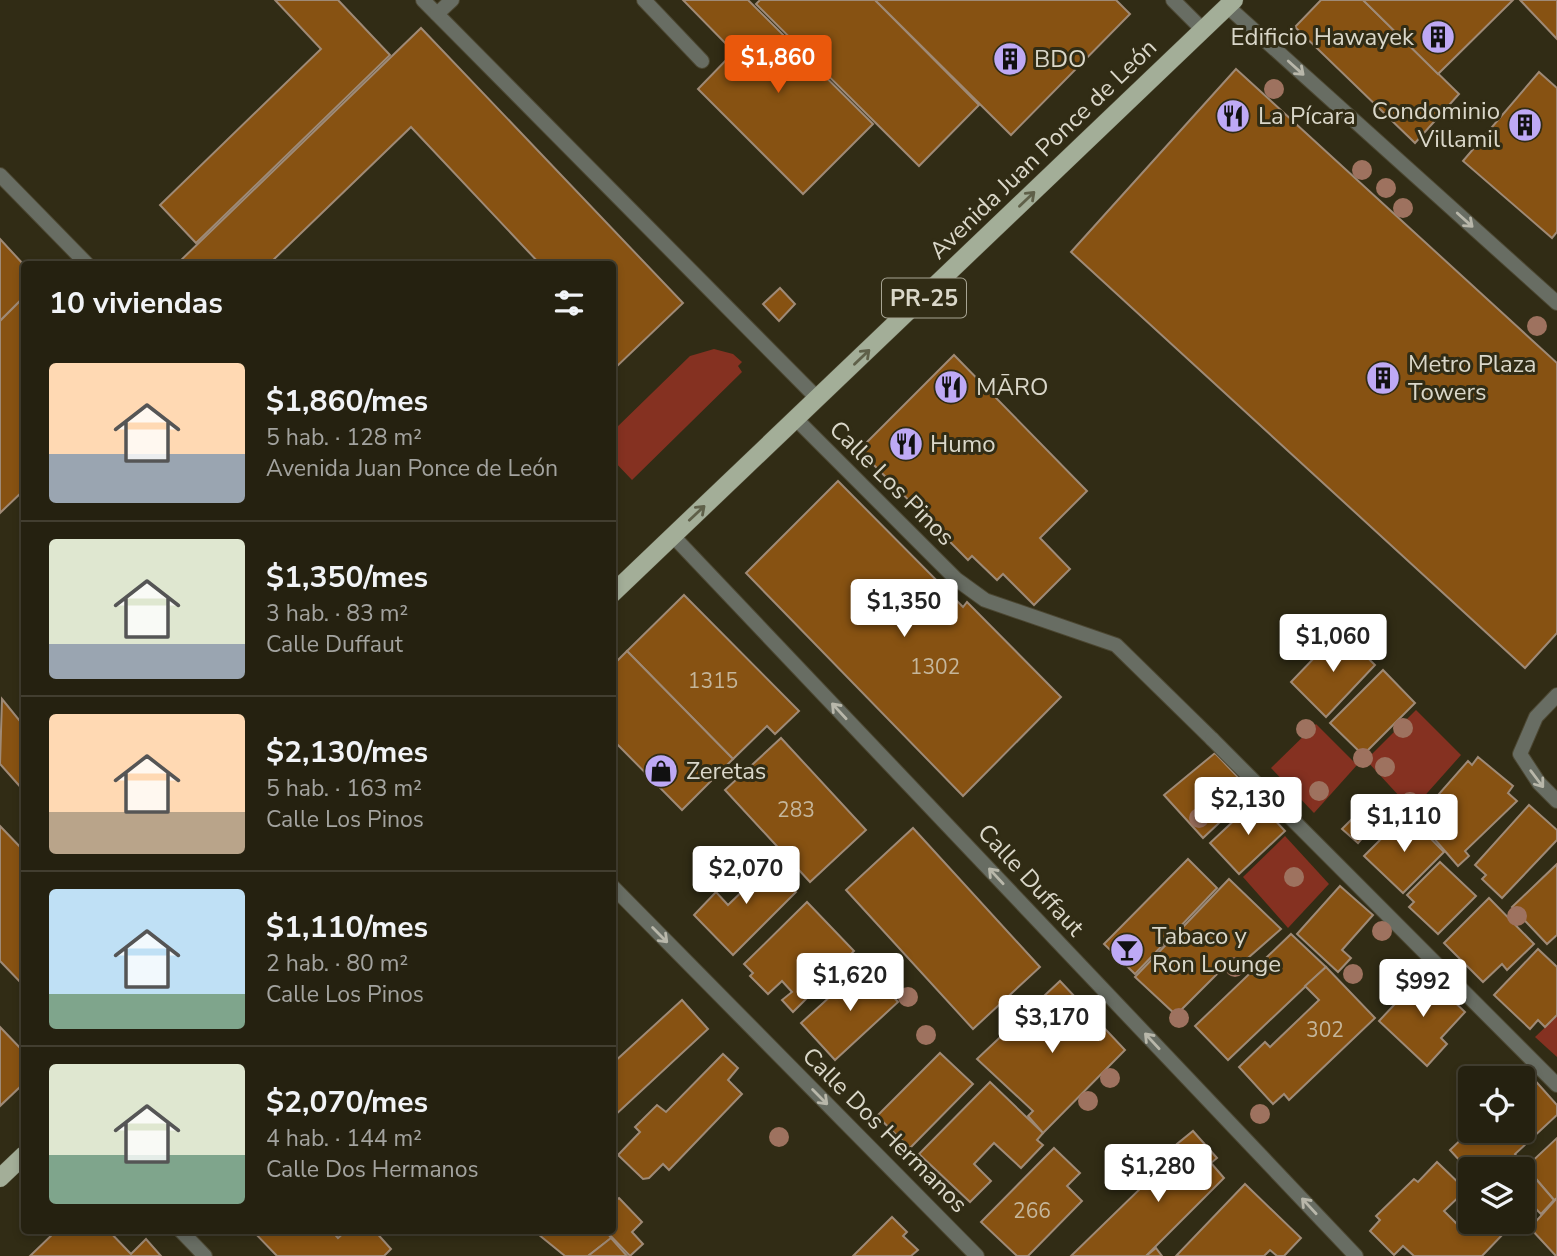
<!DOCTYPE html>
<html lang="es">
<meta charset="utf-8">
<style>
:root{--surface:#252110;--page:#312e1e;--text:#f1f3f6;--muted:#a3a39f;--line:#423e30;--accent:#ea580c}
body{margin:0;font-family:"Nunito Sans",sans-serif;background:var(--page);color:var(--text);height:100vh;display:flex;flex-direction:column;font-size:26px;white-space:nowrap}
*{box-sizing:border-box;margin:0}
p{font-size:23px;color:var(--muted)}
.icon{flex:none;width:38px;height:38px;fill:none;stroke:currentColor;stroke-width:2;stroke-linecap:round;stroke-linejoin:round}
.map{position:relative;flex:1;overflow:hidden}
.side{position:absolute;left:21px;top:261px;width:595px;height:973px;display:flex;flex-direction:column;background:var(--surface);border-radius:7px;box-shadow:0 4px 10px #0003,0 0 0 2px var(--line)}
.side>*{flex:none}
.controls{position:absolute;left:1458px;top:1066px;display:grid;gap:14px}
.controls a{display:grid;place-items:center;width:77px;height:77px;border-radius:7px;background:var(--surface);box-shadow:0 4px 10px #0003,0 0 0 2px var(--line);font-size:35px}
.price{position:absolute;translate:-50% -60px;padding:0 16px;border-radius:7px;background:#fff;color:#222;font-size:23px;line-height:46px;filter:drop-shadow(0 2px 4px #0008)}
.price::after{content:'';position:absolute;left:50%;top:42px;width:21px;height:16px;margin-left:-10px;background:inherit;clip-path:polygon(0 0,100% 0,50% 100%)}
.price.selected{background:var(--accent);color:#fff}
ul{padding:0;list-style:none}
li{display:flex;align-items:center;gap:21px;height:175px;padding:0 28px}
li+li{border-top:2px solid var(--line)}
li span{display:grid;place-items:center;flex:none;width:196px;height:140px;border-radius:7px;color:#555}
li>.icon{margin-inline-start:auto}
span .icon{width:84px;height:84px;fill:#fffc;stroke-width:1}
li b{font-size:30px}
h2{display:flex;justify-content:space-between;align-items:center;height:84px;padding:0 28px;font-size:30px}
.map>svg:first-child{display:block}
.green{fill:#853121}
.building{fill:#875212;stroke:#9f8a76;stroke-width:2}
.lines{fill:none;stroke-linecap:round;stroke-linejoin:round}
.lane-casing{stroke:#4c4732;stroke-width:16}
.street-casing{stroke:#4c4732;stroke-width:16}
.primary-casing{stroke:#4c4732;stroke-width:19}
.lane{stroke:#686d63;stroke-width:14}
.street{stroke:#686d63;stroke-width:14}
.primary{stroke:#a3ae98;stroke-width:18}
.tree{fill:#9e725f}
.oneway{stroke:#b8b7aa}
.oneway2{stroke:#5f6049}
.labels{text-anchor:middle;stroke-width:6;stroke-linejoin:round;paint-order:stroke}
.number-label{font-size:21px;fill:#c5b69b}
.shield{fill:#312c15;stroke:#a7a493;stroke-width:2}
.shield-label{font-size:23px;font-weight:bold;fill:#dad7c9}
.poi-label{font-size:24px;fill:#dad7c9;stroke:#312c15;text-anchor:start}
.street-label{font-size:24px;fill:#dad7c9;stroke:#312c15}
</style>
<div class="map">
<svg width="1557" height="1256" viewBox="0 0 1557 1256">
<rect width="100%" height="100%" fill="#312c15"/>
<g class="green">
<polygon points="714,349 733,354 742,362 738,366 742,372 632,480 613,460 613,431 690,356"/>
<polygon points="1416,710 1461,755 1412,810 1366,760"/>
<polygon points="1316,724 1357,765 1314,813 1271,768"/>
<polygon points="1285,836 1329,884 1288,928 1243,877"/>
<polygon points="1557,1016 1557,1057 1535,1037"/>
</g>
<g class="building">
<polygon points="275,0 338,0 390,55 196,243 160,205 321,49"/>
<polygon points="683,0 748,0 873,124 803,194 698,89 734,52"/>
<polygon points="760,0 875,0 979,105 919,166 756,4"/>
<polygon points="875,0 1116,0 1130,14 1011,135"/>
<polygon points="1321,0 1363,0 1459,94 1415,143 1295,27"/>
<polygon points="1363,0 1513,0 1438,74"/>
<polygon points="1520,0 1557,0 1557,39"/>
<polygon points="421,28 683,303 612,371 612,264 540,264 411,127 269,264 177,264"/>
<polygon points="1236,69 1557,363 1557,633 1525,668 1071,252"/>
<polygon points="1539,72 1557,88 1557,232 1552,238 1463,161"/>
<polygon points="0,239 24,265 24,297 0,321"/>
<polygon points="780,288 795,304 779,321 763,304"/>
<polygon points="24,297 24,490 0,513 0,321"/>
<polygon points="954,355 1087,491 1040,538 1070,569 1034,605 1003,574 997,580 972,556 968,560 859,450"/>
<polygon points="838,481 963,607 967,602 1061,697 963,796 746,573"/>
<polygon points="684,595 799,711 775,734 767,726 733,759 627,651"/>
<polygon points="1340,631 1375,665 1326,717 1291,682"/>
<polygon points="627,651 733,759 682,810 612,739 612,666"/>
<polygon points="1383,670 1415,703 1363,755 1330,723"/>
<polygon points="2,699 24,726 24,791 0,764"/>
<polygon points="781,738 866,830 810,882 725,790"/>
<polygon points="1215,753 1252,792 1203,838 1164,795"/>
<polygon points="1478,757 1513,786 1508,793 1517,801 1465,851 1469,856 1458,866 1417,819 1468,761 1472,765"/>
<polygon points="1256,800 1285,831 1239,874 1210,843"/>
<polygon points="1368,803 1381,817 1358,843 1342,829"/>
<polygon points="1529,805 1557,830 1557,840 1502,898 1482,879 1486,875 1475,865"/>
<polygon points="1406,814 1444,852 1403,893 1364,856"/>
<polygon points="0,826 24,851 24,986 0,961"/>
<polygon points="913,828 1040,967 973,1029 846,890"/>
<polygon points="757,852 796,892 733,955 694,915 716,892 728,905 753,881 740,868"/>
<polygon points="1188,859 1217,888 1135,974 1104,944"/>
<polygon points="1440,862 1476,896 1438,934 1409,907 1414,902 1407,895"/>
<polygon points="1557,864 1557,935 1547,944 1512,907"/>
<polygon points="1229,879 1281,929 1233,971 1227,964 1176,1015 1135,977"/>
<polygon points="1340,886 1373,915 1342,950 1351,958 1338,972 1297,934"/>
<polygon points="1489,898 1534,944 1507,970 1502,964 1483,982 1444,943"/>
<polygon points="807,902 854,951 793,1012 782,1000 792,992 782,981 768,994 750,976 753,973 744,964"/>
<polygon points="1291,934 1326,967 1228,1060 1195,1026"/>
<polygon points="1538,949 1557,967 1557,1015 1545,1027 1538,1020 1530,1029 1494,995"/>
<polygon points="865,965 898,1002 835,1060 801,1023"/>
<polygon points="1326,967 1375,1018 1289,1100 1284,1094 1273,1104 1239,1067 1265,1042 1270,1047 1319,1000 1305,986"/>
<polygon points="1424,973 1465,1012 1441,1038 1447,1044 1427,1066 1379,1021"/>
<polygon points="1060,981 1125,1050 1043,1133 1028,1116 1033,1111 977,1059"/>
<polygon points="682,1000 708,1029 612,1118 612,1064"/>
<polygon points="0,1027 24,1052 24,1091 20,1087 0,1106"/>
<polygon points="940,1053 973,1084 910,1148 877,1116"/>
<polygon points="723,1054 738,1068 728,1080 742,1094 669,1170 663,1164 649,1178 643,1179 618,1155 640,1132 635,1127 657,1105 666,1112"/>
<polygon points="1531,1076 1557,1105 1557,1115 1515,1154 1523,1164 1518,1169 1470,1169 1470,1172 1450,1150 1471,1130 1522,1130 1522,1083"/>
<polygon points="990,1082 1043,1133 1037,1140 1043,1145 1021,1168 994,1143 974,1164 991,1181 970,1202 919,1154"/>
<polygon points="1193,1131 1217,1158 1211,1163 1224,1178 1146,1256 1071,1256 1181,1149 1177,1144"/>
<polygon points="1557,1138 1557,1198 1554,1200 1526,1167"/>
<polygon points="1054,1148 1080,1173 1067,1186 1082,1201 1028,1256 1017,1256 981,1222"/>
<polygon points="1437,1162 1466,1190 1444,1211 1458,1225 1470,1212 1470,1222 1494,1222 1505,1232 1482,1256 1414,1256 1403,1246 1394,1255 1370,1231 1380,1220 1376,1216 1414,1179 1418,1182"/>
<polygon points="1523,1164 1554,1200 1541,1214 1532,1205 1522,1214 1522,1169 1518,1169"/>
<polygon points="1245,1184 1301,1238 1284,1256 1277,1256 1270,1250 1264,1256 1176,1256"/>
<polygon points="619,1198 642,1222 632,1232 643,1244 630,1256 605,1230 612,1230 612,1204"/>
<polygon points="1557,1198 1557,1256 1556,1256 1530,1228"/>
<polygon points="892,1217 907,1232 903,1236 918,1250 911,1256 853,1256"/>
<polygon points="57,1230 108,1230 131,1254 146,1239 161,1256 30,1256"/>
<polygon points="252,1230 331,1230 338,1238 347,1230 374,1230 391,1249 384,1256 277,1256"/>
<polygon points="533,1230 605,1230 611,1238 588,1256 565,1256"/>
<polygon points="611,1238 627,1256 588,1256"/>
<polygon points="1156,1248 1162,1256 1146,1256"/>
</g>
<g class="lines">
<g class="lane-casing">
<g id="lane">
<polyline points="423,0 818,399"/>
<polyline points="644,0 702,61"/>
<polyline points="437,14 452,0"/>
<polyline points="0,175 87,264"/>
<polyline points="797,420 956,579 985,600 1116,645 1212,739"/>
</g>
</g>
<g class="street-casing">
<g id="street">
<polyline points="1173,0 1202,29"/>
<polyline points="1227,6 1557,303"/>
<polyline points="673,536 1356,1256"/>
<polyline points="1557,695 1536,717 1520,754 1539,783 1557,801"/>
<polyline points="1212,739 1557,1085"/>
<polyline points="612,886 977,1256"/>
<polyline points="180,1230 205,1256"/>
</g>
</g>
<g class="primary-casing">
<g id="primary">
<polyline points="612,594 1234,0"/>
<polyline points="0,1178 24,1155"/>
</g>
</g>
<use href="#lane" class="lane"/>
<use href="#street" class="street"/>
<use href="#primary" class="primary"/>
</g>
<g class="tree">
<circle cx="1274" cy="89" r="10"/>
<circle cx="1362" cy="170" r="10"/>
<circle cx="1386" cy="188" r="10"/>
<circle cx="1403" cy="208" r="10"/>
<circle cx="1537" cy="326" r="10"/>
<circle cx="1403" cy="728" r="10"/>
<circle cx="1306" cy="729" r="10"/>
<circle cx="1363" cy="758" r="10"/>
<circle cx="1385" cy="767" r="10"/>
<circle cx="1319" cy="791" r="10"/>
<circle cx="1410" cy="802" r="10"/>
<circle cx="1376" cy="806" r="10"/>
<circle cx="1199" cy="818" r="10"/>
<circle cx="1294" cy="877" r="10"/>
<circle cx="1517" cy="916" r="10"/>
<circle cx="1382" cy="931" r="10"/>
<circle cx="1235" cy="967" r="10"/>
<circle cx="1353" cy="974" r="10"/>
<circle cx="908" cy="997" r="10"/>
<circle cx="1179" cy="1018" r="10"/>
<circle cx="926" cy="1035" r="10"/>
<circle cx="1110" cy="1078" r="10"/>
<circle cx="1088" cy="1101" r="10"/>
<circle cx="1260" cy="1114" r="10"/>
<circle cx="779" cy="1137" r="10"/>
</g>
<defs><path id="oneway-shaft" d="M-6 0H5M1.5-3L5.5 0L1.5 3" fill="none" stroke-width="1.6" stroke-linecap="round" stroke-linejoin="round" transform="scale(1.75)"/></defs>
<g class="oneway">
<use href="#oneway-shaft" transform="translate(1296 68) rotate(42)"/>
<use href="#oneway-shaft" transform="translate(1465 220) rotate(42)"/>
<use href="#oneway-shaft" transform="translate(839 711) rotate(-133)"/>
<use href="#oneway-shaft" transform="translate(1537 779) rotate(53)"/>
<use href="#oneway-shaft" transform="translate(996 876) rotate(-133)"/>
<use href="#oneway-shaft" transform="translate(660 935) rotate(45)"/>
<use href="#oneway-shaft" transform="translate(1152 1041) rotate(-133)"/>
<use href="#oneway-shaft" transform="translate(820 1097) rotate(45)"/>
<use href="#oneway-shaft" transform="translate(1309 1206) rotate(-133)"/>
</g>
<g class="oneway2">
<use href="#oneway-shaft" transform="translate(1027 199) rotate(-44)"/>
<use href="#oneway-shaft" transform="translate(862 357) rotate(-44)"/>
<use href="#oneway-shaft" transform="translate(697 513) rotate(-43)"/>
</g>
<defs>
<g id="building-disc" transform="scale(1.75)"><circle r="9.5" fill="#bea9f5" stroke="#312c15"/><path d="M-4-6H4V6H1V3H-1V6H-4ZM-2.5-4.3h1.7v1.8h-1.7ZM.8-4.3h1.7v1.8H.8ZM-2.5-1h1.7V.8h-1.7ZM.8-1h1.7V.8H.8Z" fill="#111"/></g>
<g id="restaurant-disc" transform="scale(1.75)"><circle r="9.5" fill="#bea9f5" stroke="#312c15"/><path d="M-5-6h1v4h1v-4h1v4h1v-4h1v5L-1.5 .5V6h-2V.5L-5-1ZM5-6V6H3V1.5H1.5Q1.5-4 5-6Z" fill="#111"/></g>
<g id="shop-disc" transform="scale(1.75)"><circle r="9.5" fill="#bea9f5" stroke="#312c15"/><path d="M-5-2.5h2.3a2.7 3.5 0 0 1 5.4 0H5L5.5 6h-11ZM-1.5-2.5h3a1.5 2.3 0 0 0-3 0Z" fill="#111"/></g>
<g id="bar-disc" transform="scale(1.75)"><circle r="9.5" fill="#bea9f5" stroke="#312c15"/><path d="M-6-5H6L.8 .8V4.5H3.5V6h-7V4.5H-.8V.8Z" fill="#111"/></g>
</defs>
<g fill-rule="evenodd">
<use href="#building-disc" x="1438" y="37"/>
<use href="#building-disc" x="1010" y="59"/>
<use href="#restaurant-disc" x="1233" y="116"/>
<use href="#building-disc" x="1525" y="125"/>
<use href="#building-disc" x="1383" y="378"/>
<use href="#restaurant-disc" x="951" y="387"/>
<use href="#restaurant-disc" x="906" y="444"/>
<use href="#shop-disc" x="661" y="771"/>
<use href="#bar-disc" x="1127" y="950"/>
</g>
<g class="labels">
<g class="number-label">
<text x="935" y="674">1302</text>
<text x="713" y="688">1315</text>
<text x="796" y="817">283</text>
<text x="1325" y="1037">302</text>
<text x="1032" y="1218">266</text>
</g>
<rect class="shield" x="882" y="278.5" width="84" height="39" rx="5"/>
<g class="shield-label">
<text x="924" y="306">PR-25</text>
</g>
<g class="poi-label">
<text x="1414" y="45" text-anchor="end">Edificio Hawayek</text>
<text x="1034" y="67">BDO</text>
<text x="1500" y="119" text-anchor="end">Condominio<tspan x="1500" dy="28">Villamil</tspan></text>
<text x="1258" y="124">La Pícara</text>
<text x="1408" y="372">Metro Plaza<tspan x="1408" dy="28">Towers</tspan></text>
<text x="976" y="395">MĀRO</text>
<text x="930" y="452">Humo</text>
<text x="686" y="779">Zeretas</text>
<text x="1152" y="944">Tabaco y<tspan x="1152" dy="28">Ron Lounge</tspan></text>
</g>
<g class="street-label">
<text transform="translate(1043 149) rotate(-44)" y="8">Avenida Juan Ponce de León</text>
<text transform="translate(892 483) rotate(45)" y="8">Calle Los Pinos</text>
<text transform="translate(1031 880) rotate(47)" y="8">Calle Duffaut</text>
<text transform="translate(885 1130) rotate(45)" y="8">Calle Dos Hermanos</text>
</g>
</g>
</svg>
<div class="controls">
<a><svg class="icon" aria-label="locate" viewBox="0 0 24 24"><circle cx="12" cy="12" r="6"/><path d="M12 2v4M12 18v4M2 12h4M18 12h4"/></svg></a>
<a><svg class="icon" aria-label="layers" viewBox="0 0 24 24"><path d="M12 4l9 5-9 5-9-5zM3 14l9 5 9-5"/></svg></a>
</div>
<b class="price selected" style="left:778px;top:95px">$1,860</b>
<b class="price" style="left:904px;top:639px">$1,350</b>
<b class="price" style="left:1333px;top:674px">$1,060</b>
<b class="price" style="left:1248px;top:837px">$2,130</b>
<b class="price" style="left:1404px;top:854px">$1,110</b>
<b class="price" style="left:746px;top:906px">$2,070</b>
<b class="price" style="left:850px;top:1013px">$1,620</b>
<b class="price" style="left:1423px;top:1019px">$992</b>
<b class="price" style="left:1052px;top:1055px">$3,170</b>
<b class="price" style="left:1158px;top:1204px">$1,280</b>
<section class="side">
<h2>10 viviendas<svg class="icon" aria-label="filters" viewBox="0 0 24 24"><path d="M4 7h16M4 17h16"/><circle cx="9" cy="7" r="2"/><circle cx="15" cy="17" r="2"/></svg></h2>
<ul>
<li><span style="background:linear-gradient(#ffd9b3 65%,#9aa5b1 0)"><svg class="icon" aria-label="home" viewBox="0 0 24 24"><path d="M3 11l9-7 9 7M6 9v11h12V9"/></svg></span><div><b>$1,860/mes</b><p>5 hab. · 128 m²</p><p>Avenida Juan Ponce de León</p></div></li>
<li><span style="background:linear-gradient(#dfe7d0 75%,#9aa5b1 0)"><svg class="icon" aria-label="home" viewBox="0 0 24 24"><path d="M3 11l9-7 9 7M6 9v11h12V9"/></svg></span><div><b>$1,350/mes</b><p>3 hab. · 83 m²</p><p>Calle Duffaut</p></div></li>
<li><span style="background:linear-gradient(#ffd9b3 70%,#b9a48a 0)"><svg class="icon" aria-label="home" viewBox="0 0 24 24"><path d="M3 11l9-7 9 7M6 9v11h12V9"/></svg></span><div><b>$2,130/mes</b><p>5 hab. · 163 m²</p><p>Calle Los Pinos</p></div></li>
<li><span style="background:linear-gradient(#bfe0f5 75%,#7fa58c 0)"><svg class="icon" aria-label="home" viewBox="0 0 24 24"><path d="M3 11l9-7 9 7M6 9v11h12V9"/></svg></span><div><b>$1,110/mes</b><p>2 hab. · 80 m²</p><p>Calle Los Pinos</p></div></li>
<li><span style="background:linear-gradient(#dfe7d0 65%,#7fa58c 0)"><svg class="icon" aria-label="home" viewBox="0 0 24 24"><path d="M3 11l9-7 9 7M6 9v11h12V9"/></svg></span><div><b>$2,070/mes</b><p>4 hab. · 144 m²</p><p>Calle Dos Hermanos</p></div></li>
</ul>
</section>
</div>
